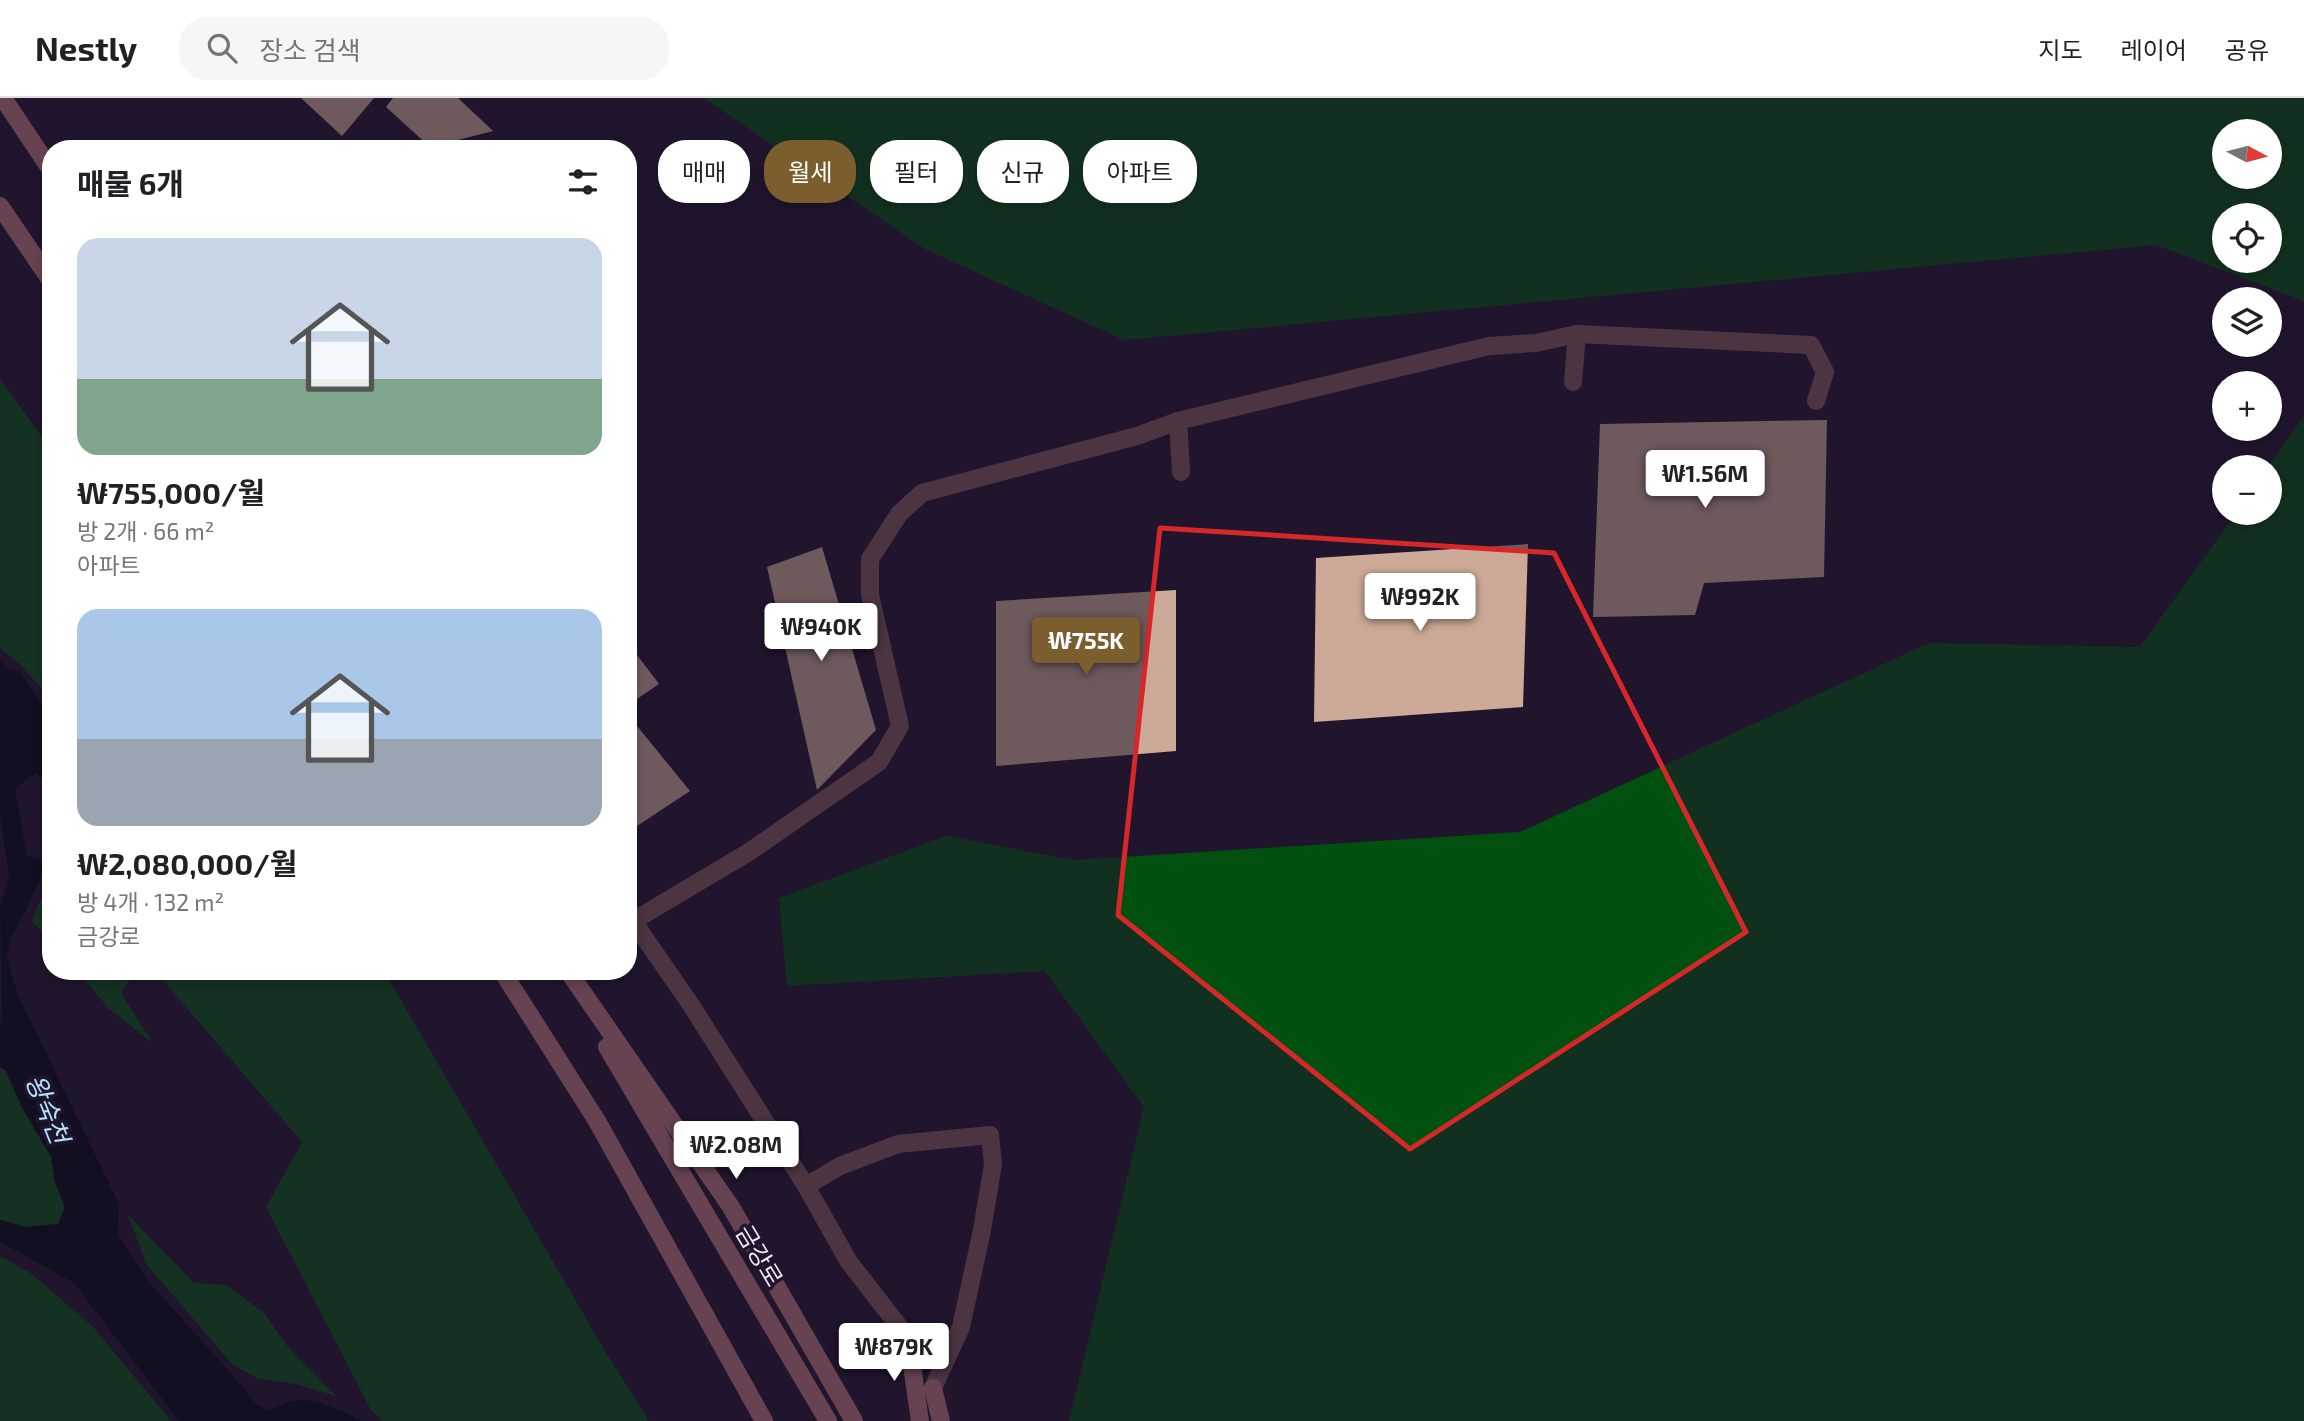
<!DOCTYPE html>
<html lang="ko">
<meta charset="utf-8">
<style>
:root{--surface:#fff;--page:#f6f6f6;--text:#202124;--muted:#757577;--line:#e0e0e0;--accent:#7c5e2e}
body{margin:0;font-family:"Exo 2","Noto Sans KR",sans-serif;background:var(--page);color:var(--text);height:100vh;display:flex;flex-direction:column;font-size:26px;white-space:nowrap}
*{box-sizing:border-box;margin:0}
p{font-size:23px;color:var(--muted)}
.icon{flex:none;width:38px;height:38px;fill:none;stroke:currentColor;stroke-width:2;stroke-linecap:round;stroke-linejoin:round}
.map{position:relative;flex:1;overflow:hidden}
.drawer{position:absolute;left:42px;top:42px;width:595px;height:840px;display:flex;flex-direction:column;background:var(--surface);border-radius:28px;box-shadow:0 4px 10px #0003}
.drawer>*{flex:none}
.banner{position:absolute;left:658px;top:42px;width:665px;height:63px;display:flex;gap:14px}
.needle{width:46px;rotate:97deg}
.fabs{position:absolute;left:2212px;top:21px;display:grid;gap:14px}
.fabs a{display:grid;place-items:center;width:70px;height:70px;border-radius:50%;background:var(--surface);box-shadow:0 4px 10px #0003;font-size:35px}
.price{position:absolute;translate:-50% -60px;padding:0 16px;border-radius:7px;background:#fff;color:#222;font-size:23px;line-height:46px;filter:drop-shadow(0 2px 4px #0008)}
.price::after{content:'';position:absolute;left:50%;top:42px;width:21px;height:16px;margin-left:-10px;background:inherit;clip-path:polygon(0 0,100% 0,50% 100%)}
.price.selected{background:var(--accent);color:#fff}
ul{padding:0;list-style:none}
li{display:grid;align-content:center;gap:14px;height:371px;padding:0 35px}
li span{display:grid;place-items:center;height:217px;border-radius:21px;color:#555}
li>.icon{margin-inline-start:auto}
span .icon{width:126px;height:126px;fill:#fffc;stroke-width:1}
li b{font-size:30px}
h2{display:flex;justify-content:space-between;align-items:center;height:84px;padding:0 35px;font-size:30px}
.chip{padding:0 24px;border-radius:28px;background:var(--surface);box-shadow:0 4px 10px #0003;font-size:24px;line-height:63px}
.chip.selected{background:var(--accent);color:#fff}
header{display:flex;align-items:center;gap:42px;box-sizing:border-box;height:98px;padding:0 35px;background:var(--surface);border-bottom:2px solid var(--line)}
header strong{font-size:33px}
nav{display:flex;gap:38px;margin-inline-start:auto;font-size:24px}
.search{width:490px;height:63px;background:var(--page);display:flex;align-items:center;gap:18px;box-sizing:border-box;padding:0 24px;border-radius:28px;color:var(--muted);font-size:26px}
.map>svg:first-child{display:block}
.green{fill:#085215}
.forest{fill:#00500f;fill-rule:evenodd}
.water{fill:#010b10}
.building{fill:#cdaa97}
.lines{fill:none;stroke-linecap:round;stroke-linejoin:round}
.lane{stroke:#815959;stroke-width:18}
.secondary{stroke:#bc7b7c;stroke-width:18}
.marked{fill:none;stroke:#d62828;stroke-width:5;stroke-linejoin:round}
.labels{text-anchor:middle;stroke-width:7;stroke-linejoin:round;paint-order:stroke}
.street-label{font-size:24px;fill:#f0e9fa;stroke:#21152e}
.water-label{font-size:26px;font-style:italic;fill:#b1e3f9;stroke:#21152e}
</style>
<header>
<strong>Nestly</strong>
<div class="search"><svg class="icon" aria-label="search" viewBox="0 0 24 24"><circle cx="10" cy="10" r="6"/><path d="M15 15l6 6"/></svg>장소 검색</div>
<nav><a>지도</a><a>레이어</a><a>공유</a></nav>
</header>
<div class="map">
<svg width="2304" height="1323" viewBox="0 0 2304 1323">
<rect width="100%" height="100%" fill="#21152e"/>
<g class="green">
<polygon points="0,281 51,352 51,601 21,567 0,550"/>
<polygon points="51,775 51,845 32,823"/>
<polygon points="77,873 137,873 121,895 153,945 109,911"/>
<polygon points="155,873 384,873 605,1253 649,1323 383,1323 371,1312 266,1109 302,1044"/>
<polygon points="0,969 6,973 21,1008 51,1059 55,1084 65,1109 58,1126 26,1129 0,1122"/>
<polygon points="128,1117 194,1185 226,1187 264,1215 288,1249 336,1298 293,1285 258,1281 232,1266 147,1167"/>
<polygon points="0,1158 32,1176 93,1229 171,1323 0,1323"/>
</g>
<g class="forest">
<path d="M704 0H2304V203L2156 147 1124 242 925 151ZM2224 33H2270V79H2224ZM2224 117H2270V163H2224Z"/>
<polygon points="2304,318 2304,1323 1069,1323 1144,1009 1045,873 787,888 779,800 946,738 1074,762 1520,734 1929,545 2140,549 2236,415 2270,415 2270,369 2268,369"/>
</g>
<path class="water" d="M0 563 10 571 20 573 51 620V688L36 675 15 690 27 758 48 763 24 817 10 841 7 861 18 897 119 1106 118 1136 149 1184 236 1281 257 1307 270 1312C280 1307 291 1301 302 1302 322 1303 344 1313 361 1323H179L74 1185 0 1144V1122L26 1129 58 1126 65 1109 55 1084 51 1059 21 1007 6 973 0 969V924H2L0 810 9 778 0 717Z"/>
<g class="building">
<polygon points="301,0 374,0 342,38"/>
<polygon points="393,0 458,0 493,33 430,49 386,9"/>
<polygon points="1827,322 1824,479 1704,485 1695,517 1593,519 1600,326"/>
<polygon points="1528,446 1523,609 1314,624 1316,460"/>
<polygon points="822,449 876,632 817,692 767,469"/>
<polygon points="1176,492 1176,653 996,668 996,503"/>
<polygon points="628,545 659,586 628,607"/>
<polygon points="628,617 690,693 628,734"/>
</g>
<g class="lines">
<g class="lane">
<polyline points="1573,284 1577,236"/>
<polyline points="1178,323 1181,374"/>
<polyline points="806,1088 691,907 633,823 749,754 879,664 900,628 870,497 870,461 899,416 922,395 1137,338 1178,323 1489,248 1536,245 1577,236 1811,247 1825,274 1816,303"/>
<polyline points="908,1240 849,1164 806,1088 840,1068 898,1046 990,1037 993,1066 982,1132 961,1229 933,1290"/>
</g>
<g class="secondary">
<polyline points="3,0 51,72"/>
<polyline points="0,108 51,183"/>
<polyline points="502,873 597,1023 764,1323"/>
<polyline points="568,873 731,1109 854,1323"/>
<polyline points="607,949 828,1323"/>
<polyline points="908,1240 920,1323"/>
<polyline points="933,1290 941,1323"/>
</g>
</g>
<path d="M0 0H2304V1323H0ZM1160 430 1554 455 1746 834 1410 1051 1118 817Z" fill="#21152e" fill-opacity=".55" fill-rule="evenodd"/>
<path class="marked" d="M1160 430 1554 455 1746 834 1410 1051 1118 817Z"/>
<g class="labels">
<g class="street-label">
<text transform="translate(759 1158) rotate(59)" y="8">금강로</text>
</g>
<g class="water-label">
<text transform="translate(47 1011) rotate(68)" y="9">왕숙천</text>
</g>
</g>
</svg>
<div class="fabs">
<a><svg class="needle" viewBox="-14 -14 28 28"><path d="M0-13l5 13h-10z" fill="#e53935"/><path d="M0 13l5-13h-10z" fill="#757577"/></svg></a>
<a><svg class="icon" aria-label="locate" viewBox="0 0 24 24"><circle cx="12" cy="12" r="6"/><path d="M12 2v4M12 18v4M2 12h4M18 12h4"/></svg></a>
<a><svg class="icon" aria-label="layers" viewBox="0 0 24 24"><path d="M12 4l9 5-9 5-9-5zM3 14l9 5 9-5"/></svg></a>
<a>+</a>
<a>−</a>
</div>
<b class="price" style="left:1705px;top:412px">₩1.56M</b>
<b class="price" style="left:1420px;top:535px">₩992K</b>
<b class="price" style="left:821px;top:565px">₩940K</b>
<b class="price selected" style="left:1086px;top:579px">₩755K</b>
<b class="price" style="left:736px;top:1083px">₩2.08M</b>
<b class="price" style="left:894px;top:1285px">₩879K</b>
<div class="banner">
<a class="chip">매매</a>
<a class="chip selected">월세</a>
<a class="chip">필터</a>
<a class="chip">신규</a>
<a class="chip">아파트</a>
</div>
<section class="drawer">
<h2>매물 6개<svg class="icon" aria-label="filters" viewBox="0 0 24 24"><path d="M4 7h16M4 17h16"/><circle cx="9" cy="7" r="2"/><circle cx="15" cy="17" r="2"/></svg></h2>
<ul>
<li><span style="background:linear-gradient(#c9d6e8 65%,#7fa58c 0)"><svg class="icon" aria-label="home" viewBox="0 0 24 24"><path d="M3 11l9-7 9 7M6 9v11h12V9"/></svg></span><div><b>₩755,000/월</b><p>방 2개 · 66 m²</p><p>아파트</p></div></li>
<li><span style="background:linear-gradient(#a9c7e8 60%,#9aa5b1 0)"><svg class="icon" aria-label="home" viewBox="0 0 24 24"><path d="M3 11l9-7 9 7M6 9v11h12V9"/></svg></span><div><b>₩2,080,000/월</b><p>방 4개 · 132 m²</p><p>금강로</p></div></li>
</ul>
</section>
</div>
